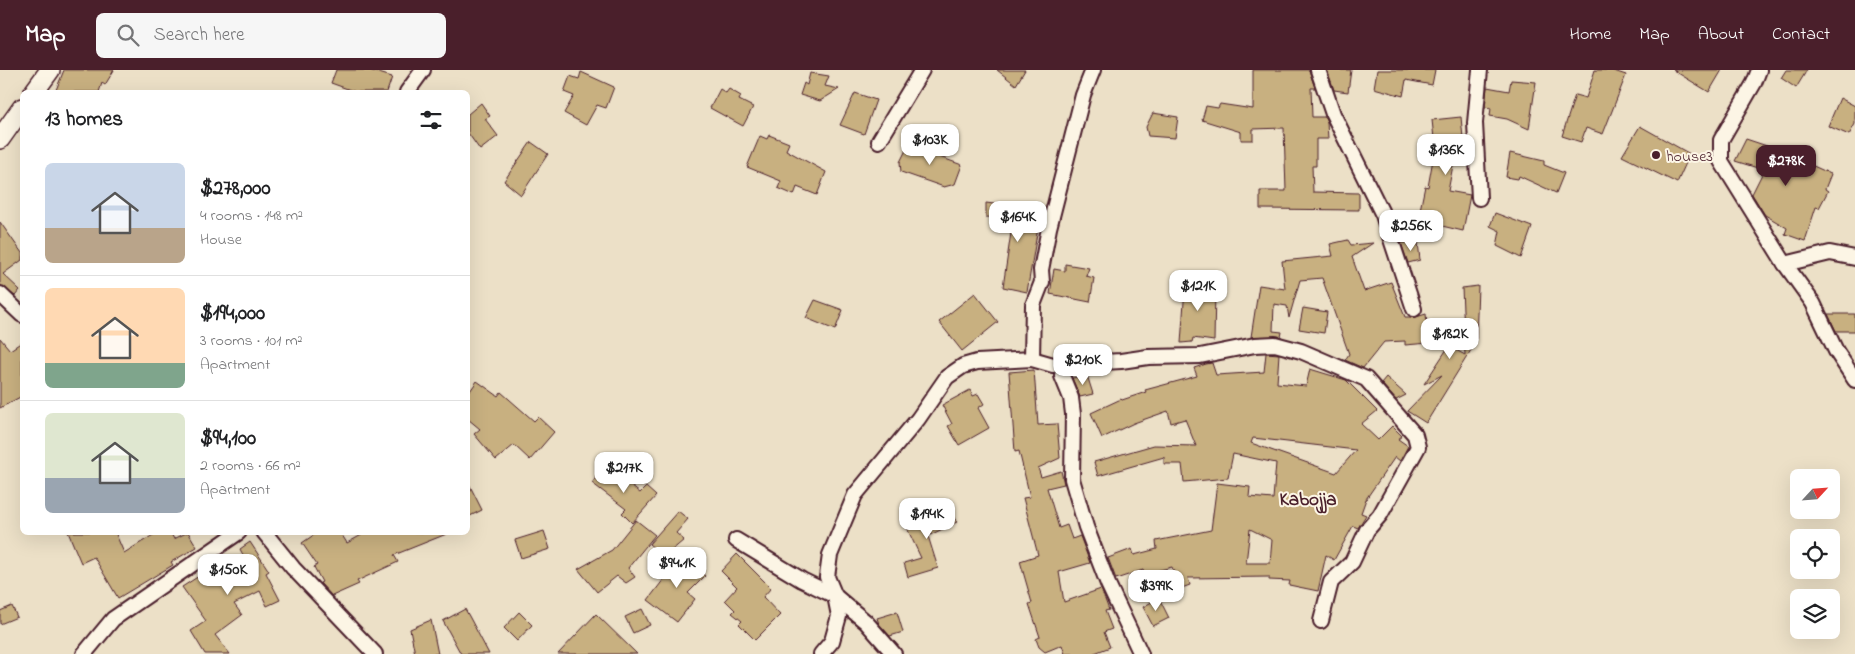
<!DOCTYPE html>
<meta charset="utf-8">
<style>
:root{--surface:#fff;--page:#f6f6f6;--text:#202124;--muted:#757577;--line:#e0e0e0;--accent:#4a1f2b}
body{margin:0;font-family:"Indie Flower",sans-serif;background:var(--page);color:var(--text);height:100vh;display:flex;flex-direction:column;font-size:19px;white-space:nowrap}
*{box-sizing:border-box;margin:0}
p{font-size:16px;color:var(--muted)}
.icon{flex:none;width:28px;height:28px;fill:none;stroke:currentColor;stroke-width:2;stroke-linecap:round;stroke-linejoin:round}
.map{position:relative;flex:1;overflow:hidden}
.sheet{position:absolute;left:20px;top:20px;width:450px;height:445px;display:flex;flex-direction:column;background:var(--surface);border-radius:8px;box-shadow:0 5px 20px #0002}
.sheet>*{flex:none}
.needle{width:32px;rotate:64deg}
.fabs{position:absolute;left:1790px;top:399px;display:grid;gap:10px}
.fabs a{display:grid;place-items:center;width:50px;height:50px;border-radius:8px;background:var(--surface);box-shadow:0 5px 20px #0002;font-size:25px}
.price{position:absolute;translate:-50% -42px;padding:0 11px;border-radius:10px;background:#fff;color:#222;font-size:16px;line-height:32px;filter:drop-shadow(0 1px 2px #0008)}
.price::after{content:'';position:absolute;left:50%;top:30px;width:15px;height:11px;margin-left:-8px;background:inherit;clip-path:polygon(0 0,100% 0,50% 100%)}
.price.current{background:var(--accent);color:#fff}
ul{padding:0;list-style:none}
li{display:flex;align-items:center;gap:15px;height:125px;padding:0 25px}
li+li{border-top:1px solid var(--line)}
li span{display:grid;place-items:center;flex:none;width:140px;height:100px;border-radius:8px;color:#555}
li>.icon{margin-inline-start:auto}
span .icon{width:60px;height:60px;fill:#fffc;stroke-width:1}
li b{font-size:21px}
h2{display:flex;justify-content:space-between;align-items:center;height:60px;padding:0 25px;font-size:21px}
header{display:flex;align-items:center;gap:30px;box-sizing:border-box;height:70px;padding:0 25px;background:var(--accent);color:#fff}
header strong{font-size:24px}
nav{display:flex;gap:28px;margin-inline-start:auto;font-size:18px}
.search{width:350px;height:45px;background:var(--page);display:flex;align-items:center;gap:12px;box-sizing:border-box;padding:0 18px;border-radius:8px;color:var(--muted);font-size:19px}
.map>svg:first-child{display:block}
.building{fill:#c8b080;stroke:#4a1f2b;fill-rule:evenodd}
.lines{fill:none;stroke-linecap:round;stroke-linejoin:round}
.street-casing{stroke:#4a1f2b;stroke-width:18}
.secondary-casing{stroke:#4a1f2b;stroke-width:22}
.street{stroke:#fcf5e5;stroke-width:14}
.secondary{stroke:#fcf5e5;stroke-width:19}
.poi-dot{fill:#4a1f2b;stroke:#fcf5e5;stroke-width:2}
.labels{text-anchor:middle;stroke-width:4;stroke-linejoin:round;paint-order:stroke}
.poi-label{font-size:16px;fill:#4a1f2b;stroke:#fcf5e5;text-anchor:start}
.quarter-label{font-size:19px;font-weight:bold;fill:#4a1f2b;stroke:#fcf5e5}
</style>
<header>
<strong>Map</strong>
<div class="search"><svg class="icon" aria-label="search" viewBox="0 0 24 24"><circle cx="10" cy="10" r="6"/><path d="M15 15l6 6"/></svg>Search here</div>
<nav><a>Home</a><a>Map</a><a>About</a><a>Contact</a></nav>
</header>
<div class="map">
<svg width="1855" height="584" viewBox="0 0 1855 584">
<rect width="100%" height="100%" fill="#ece0c7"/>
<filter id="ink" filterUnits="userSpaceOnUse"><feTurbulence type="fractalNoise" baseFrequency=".02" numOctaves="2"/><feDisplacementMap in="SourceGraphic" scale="10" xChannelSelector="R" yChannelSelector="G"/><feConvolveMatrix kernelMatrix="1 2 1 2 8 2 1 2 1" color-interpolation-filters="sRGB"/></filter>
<g filter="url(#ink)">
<g class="building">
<polygon points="64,0 114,0 105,15 102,13 99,22 64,22 56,20"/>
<polygon points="336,0 369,0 392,7 387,22 356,22 331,13"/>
<polygon points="997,0 1025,0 1016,15"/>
<polygon points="1253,0 1309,0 1315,18 1311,18 1312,47 1325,47 1327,52 1328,69 1316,69 1316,96 1312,96 1313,122 1359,123 1359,140 1260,139 1260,121 1286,121 1284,58 1253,59 1253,70 1241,70 1241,62 1202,50 1206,36 1218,38 1220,34 1253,39"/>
<polygon points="1327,0 1351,0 1348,22 1334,20"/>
<polygon points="1377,0 1435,0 1432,15 1406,10 1403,26 1374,18"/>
<polygon points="1595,0 1611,0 1626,5 1603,64 1586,58 1581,72 1562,66 1575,25 1586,28"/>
<polygon points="1673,0 1722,0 1709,22"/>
<polygon points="1786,0 1807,0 1796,18 1781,8"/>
<polygon points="581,2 614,17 606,38 597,35 586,55 564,43 574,26 564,22 570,6 579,9"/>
<polygon points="810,3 829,6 825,16 839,19 820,31 800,25 804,13 807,15"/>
<polygon points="1511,10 1536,12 1529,59 1507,49 1490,46 1491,38 1485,37 1487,17 1509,21"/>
<polygon points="720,19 726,23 729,19 741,26 739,30 753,37 743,56 710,38"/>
<polygon points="855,23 876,30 864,64 840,55"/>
<polygon points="1840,28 1855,36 1855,54 1849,65 1828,56"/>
<polygon points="481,33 490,46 485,49 498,66 480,80 468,63 468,44"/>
<polygon points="1153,43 1178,47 1175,68 1148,66 1146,57"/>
<polygon points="1461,47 1464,79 1456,80 1448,121 1470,125 1463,161 1442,156 1441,144 1420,140 1425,116 1428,117 1435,78 1432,50"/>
<polygon points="1640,56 1690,84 1677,113 1622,86"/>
<polygon points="769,65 789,73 786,80 826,102 817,125 797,117 794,125 778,118 781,111 747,97 760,66 767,69"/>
<polygon points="1746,69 1770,77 1768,80 1789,85 1831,104 1825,119 1828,121 1819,138 1816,137 1805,171 1785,164 1787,158 1765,145 1752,124 1764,100 1735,91"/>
<polygon points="531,72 548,84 521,125 504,111"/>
<polygon points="916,73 937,76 937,86 962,95 955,114 944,117 901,102 900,92 907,78 913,80"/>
<polygon points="1510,83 1544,91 1544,95 1564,103 1556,123 1519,106 1518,109 1506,107"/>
<polygon points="986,133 1041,140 1027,222 1003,217 1013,149 986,147"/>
<polygon points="1495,143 1532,157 1521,188 1497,176 1500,161 1490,156"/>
<polygon points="0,152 22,183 22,190 3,204 20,220 15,226 0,215"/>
<polygon points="1348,170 1351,175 1373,173 1352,187 1364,221 1391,212 1405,247 1416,247 1426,244 1429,273 1405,275 1405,271 1384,272 1363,298 1345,290 1349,284 1322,208 1300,210 1289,248 1287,236 1274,234 1273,261 1282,262 1281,267 1251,267 1259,215 1285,219 1282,191 1333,186 1330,174"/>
<polygon points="1418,172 1420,190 1408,193 1401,173"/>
<polygon points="1065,194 1089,198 1086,206 1094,208 1090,232 1050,224 1054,199 1065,201"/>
<polygon points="1186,204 1198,204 1197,218 1215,220 1214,271 1193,268 1192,272 1181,273"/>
<polygon points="1478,216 1476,272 1426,353 1407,341 1442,305 1424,314 1449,276 1465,285 1462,218"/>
<polygon points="975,223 998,252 962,281 939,252"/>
<polygon points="815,230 843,240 835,260 806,248"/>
<polygon points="1303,238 1327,242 1324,263 1299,259"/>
<polygon points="1828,244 1855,244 1855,261 1836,261"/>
<polygon points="0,268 10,280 22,272 22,326 0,338"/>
<path d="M1266 283 1279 284 1277 313 1306 316 1310 299 1346 310 1377 341 1361 354 1378 370 1392 356 1402 366 1398 369 1408 376 1400 391 1395 387 1366 429 1361 443 1366 445 1358 458 1353 456 1334 490 1326 485 1318 521 1289 515 1290 511 1269 510V507L1188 508 1190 515 1179 519 1172 497 1144 504 1143 500 1116 509 1108 488 1132 479 1134 485 1157 479 1156 471 1211 460 1217 413 1250 417 1249 427 1273 429 1276 393 1233 384 1228 408 1184 412 1182 394H1164V387L1098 406 1094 392 1154 375 1196 376 1185 349 1171 353 1168 341 1134 353 1102 368 1091 343 1121 329 1122 330 1146 322 1145 320 1197 306 1194 298 1206 294 1212 293 1216 305 1264 302ZM1253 368 1356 380 1336 403 1251 373ZM1250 459 1272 470 1270 493H1246Z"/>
<polygon points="1034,300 1038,355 1057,354 1060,388 1038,398 1041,407 1061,401 1064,414 1047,418 1059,458 1067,455 1072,469 1080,466 1090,493 1059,502 1064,532 1101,519 1109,540 1105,541 1112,559 1104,562 1110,577 1092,584 1065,584 1062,575 1045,582 1039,577 1036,569 1040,567 1029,534 1032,533 1020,491 1038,485 1023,428 1030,427 1019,381 1015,382 1009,302"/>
<polygon points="1087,305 1093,324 1080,327 1072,308"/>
<polygon points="1386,307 1406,325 1396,330 1381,313"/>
<polygon points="477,311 498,326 501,322 534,351 538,347 554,362 530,390 514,375 496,390 474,364 480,359 468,349 468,324"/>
<polygon points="970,320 973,326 978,324 984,334 978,338 989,358 959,375 948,356 952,354 942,335"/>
<polygon points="605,396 640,423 646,417 656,426 632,453 622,443 626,439 592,413"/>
<polygon points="468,412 482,440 468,447"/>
<polygon points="946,436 957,452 928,466 938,498 908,507 904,493 921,488 906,456"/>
<polygon points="678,441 688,449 676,463 684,470 664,487 649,474"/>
<polygon points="636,450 655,465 628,498 635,507 626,513 617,506 597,522 578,499 612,480"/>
<polygon points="544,461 550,479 521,488 515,470"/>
<polygon points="68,462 115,462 124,483 158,462 170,462 174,469 188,462 197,477 171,492 173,495 118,528 94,487 81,493"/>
<polygon points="318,462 340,462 347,473 367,462 449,463 394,485 398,492 357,511 359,514 332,526 320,513 322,512 314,497 317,495 302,473"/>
<polygon points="250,472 269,501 266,503 280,530 267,536 260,521 234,534 242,545 215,565 230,584 205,584 191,561 206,551 182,517 199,506 201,509 243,485 240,479"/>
<polygon points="683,484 705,506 688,523 695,529 677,552 648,530"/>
<polygon points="737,484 771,518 763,527 780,545 755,570 739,554 742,551 732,543 735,540 725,530 737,517 721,501"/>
<polygon points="1155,530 1160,530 1169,548 1153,556 1143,537"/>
<polygon points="12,536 17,547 0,554 0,541"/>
<polygon points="465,539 470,548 489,584 461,584 443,551"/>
<polygon points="642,539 650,555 633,563 625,547"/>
<polygon points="519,542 532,555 517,571 504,558"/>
<polygon points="897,542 903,562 890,566 879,554 877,548"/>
<polygon points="596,544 637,584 558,584"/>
<polygon points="431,550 438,584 415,584 410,559"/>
</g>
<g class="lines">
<g class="street-casing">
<g id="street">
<polyline points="1318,0 1333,44 1383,145 1414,239"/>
<polyline points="1759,0 1754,13 1721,70 1721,91 1785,194 1813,233 1836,281 1855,310"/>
<polyline points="407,22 423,0"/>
<polyline points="879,71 922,0"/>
<polyline points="1479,128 1475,53 1480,0"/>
<polyline points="1785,194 1830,183 1855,188"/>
<polyline points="0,224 22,245"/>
<polyline points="1032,289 1053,295 1121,291 1148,287 1200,286 1255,275 1275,274 1301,281 1366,309 1415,365 1418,377 1380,445 1367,460 1352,492 1331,512 1321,551"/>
<polyline points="1064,294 1062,306 1071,328 1073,344 1072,409 1086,457 1108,514 1141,584"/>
<polyline points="264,462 293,498 375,584"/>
<polyline points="736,470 802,510 835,526 866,552 894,584"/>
<polyline points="84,584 113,549 239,462"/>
<polyline points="821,584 832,571 839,546 835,526 827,507 830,485 855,425 918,349 947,307 963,296 977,292 1032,289 1033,235 1042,212 1041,200 1049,158 1083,25 1093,0"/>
</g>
</g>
<g class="secondary-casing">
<g id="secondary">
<polyline points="34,22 50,0"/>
<polyline points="0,69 22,38"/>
</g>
</g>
<use href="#street" class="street"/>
<use href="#secondary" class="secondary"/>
</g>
</g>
<circle class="poi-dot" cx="1656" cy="85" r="5"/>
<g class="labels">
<g class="poi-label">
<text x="1666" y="91">house3</text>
</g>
<g class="quarter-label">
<text x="1308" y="435">Kabojja</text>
</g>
</g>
</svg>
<div class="fabs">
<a><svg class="needle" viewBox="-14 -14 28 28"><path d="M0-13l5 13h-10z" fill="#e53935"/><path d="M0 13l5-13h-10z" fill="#757577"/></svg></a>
<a><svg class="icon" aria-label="locate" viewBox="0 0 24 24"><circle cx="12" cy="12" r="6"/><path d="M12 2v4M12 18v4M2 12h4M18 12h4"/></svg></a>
<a><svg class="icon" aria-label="layers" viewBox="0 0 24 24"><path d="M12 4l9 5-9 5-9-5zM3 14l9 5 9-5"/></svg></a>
</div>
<b class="price" style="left:930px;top:96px">$103K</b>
<b class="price" style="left:1446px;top:106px">$136K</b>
<b class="price current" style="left:1786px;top:117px">$278K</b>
<b class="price" style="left:1018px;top:173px">$164K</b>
<b class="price" style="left:1411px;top:182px">$256K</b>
<b class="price" style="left:1198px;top:242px">$121K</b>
<b class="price" style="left:1450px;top:290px">$182K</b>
<b class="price" style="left:1083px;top:316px">$210K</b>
<b class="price" style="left:624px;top:424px">$217K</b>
<b class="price" style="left:927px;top:470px">$194K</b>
<b class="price" style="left:677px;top:519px">$94.1K</b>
<b class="price" style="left:228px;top:526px">$150K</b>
<b class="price" style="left:1156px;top:542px">$399K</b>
<section class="sheet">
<h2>13 homes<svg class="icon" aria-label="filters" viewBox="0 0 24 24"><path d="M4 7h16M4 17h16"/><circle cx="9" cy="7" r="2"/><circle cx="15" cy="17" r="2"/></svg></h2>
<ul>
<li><span style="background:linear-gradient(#c9d6e8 65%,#b9a48a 0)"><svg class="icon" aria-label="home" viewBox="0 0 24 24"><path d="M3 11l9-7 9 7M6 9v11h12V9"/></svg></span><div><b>$278,000</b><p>4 rooms · 148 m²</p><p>House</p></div></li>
<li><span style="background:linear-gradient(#ffd9b3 75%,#7fa58c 0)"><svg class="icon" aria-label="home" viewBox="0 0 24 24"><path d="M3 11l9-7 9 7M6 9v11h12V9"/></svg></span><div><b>$194,000</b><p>3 rooms · 101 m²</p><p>Apartment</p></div></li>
<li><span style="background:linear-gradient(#dfe7d0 65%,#9aa5b1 0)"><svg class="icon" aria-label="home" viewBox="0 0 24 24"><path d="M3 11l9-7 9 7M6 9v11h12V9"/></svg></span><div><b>$94,100</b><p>2 rooms · 66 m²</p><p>Apartment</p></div></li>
</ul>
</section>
</div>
